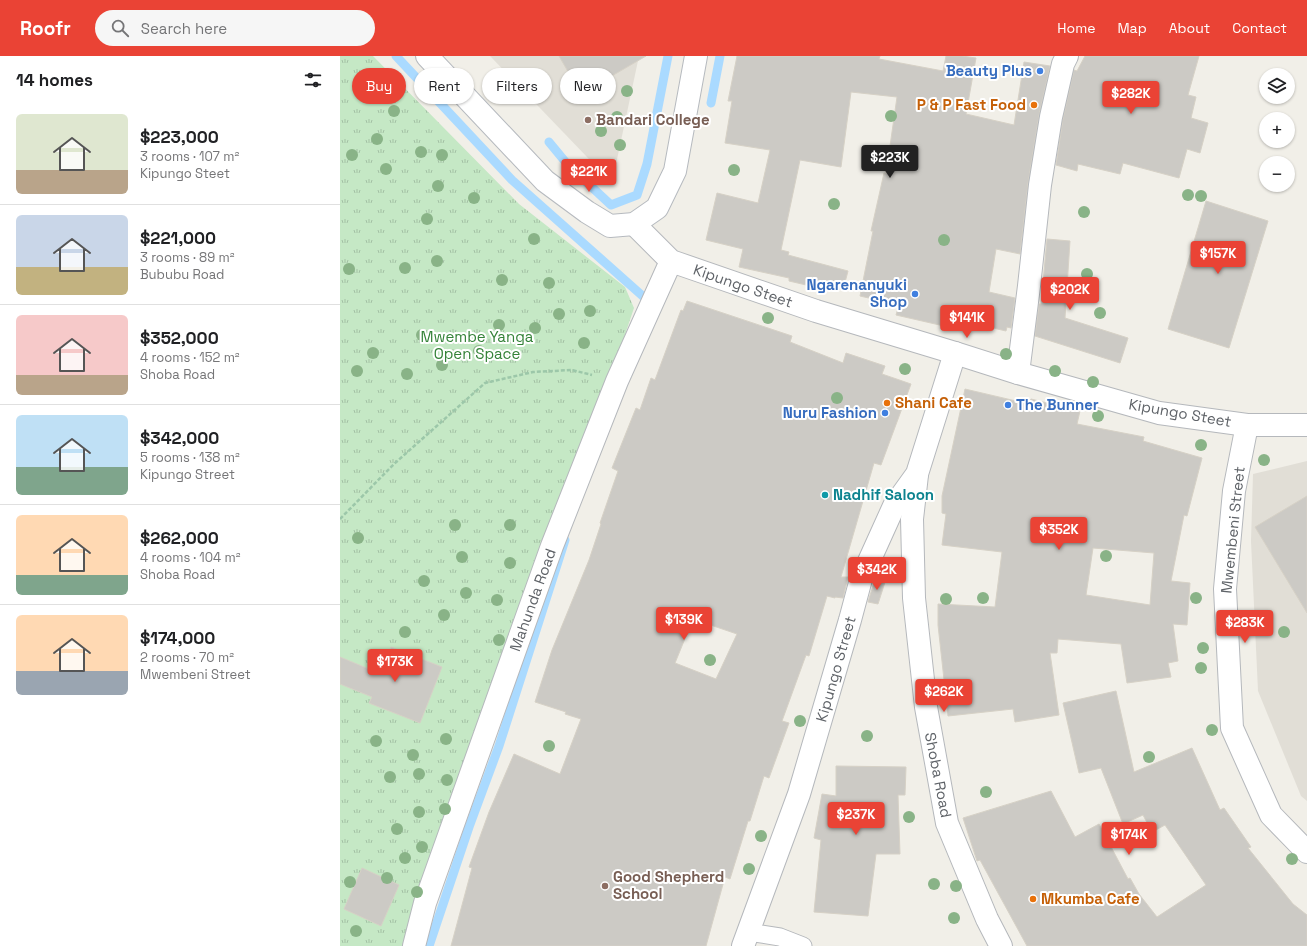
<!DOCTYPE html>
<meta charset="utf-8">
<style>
:root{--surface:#fff;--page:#f6f6f6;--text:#202124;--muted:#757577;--line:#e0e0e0;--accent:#ea4335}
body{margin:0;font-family:"Space Grotesk",sans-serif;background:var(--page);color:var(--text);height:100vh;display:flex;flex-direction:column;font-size:15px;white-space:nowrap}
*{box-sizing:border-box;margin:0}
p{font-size:13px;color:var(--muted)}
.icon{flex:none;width:22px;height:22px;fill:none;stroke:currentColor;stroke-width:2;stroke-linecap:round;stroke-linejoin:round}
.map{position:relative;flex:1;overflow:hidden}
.drawer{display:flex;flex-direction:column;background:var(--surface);width:340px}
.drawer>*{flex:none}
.guide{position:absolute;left:12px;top:12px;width:380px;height:36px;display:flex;gap:8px}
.controls{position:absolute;left:919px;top:12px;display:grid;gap:8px}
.controls a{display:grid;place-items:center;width:36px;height:36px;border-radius:50%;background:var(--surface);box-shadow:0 1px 3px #0004;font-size:20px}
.price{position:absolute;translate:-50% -34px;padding:0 9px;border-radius:4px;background:var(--accent);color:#fff;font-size:13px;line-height:26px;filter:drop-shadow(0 1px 2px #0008)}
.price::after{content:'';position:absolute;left:50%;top:24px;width:12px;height:9px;margin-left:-6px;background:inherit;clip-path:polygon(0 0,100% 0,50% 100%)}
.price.selected{background:#222;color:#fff}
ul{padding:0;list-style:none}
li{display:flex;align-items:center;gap:12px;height:100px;padding:0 16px}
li+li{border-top:1px solid var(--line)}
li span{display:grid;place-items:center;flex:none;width:112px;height:80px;border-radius:6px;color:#555}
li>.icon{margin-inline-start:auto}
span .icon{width:48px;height:48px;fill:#fffc;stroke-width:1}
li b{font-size:17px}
h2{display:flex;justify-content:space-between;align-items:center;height:48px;padding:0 16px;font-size:17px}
.tag{padding:0 14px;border-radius:18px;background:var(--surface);box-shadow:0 1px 3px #0004;font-size:14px;line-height:36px}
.tag.selected{background:var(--accent);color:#fff}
header{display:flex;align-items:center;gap:24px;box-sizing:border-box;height:56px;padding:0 20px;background:var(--accent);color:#fff}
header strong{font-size:19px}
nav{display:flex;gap:22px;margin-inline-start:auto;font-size:14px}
.search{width:280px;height:36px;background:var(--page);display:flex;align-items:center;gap:10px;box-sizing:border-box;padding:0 14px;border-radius:22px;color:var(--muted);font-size:15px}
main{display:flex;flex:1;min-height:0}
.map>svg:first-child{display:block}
.education{fill:#e1ded6}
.grass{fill:url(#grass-tufts)}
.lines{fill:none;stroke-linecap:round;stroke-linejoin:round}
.stream{stroke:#aadaff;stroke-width:9}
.building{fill:#cccac5;stroke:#d6d1c6;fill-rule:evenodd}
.lane-casing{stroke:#b5b8bc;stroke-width:19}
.street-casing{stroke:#b5b8bc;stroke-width:24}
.secondary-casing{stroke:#b6babf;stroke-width:24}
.path{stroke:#9cc7a9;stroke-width:2.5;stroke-dasharray:4 2;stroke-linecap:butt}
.lane{stroke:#fff;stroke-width:17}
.street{stroke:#fff;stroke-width:22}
.secondary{stroke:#fff;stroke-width:22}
.tree{fill:#89b387}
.shop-dot{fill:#3f7fe0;stroke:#fff;stroke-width:1.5}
.food-dot{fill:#e8710a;stroke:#fff;stroke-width:1.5}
.education-dot{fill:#8d6e63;stroke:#fff;stroke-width:1.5}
.culture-dot{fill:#0f9aa8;stroke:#fff;stroke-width:1.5}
.labels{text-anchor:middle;stroke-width:4;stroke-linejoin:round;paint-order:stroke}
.shop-label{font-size:15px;font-weight:bold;fill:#366cbe;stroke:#fff;text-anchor:end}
.food-label{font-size:15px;font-weight:bold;fill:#c56008;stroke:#fff;text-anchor:start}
.education-label{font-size:15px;font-weight:bold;fill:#785e54;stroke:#fff;text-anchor:start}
.street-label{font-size:15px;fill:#5f6368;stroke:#fff}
.park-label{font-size:15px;fill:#348238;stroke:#fff}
.culture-label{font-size:15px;font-weight:bold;fill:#0d838f;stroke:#fff;text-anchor:start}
</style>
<header>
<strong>Roofr</strong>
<div class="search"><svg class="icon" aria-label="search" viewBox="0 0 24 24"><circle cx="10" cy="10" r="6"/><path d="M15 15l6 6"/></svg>Search here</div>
<nav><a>Home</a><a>Map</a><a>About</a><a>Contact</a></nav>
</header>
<main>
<section class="drawer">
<h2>14 homes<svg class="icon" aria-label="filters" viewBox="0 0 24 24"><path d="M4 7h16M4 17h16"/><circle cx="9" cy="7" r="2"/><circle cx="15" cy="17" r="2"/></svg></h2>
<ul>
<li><span style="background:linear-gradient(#dfe7d0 70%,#b9a48a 0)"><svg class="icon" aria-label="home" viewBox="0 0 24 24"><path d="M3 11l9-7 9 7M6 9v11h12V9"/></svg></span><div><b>$223,000</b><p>3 rooms · 107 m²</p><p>Kipungo Steet</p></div></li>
<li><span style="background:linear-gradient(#c9d6e8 65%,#c2b280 0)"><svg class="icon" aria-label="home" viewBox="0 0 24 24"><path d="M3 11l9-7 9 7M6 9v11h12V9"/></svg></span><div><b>$221,000</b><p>3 rooms · 89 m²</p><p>Bububu Road</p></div></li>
<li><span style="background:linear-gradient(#f6c9c9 75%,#b9a48a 0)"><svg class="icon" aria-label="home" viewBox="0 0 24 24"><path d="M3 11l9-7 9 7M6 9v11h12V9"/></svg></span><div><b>$352,000</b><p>4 rooms · 152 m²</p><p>Shoba Road</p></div></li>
<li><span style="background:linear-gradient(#bfe0f5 65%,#7fa58c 0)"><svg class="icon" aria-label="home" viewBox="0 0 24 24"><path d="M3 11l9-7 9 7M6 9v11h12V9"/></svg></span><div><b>$342,000</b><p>5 rooms · 138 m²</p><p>Kipungo Street</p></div></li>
<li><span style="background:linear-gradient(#ffd9b3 75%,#7fa58c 0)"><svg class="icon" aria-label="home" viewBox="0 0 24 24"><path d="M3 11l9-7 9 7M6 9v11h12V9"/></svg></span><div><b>$262,000</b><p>4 rooms · 104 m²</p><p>Shoba Road</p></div></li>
<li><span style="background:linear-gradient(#ffd9b3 70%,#9aa5b1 0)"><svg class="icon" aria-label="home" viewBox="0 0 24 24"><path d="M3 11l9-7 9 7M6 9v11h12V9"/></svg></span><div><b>$174,000</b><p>2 rooms · 70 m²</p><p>Mwembeni Street</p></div></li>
</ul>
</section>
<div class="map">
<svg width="967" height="890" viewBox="0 0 967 890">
<defs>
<pattern id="grass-tufts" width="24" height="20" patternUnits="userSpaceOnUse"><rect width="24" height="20" fill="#c5e8c5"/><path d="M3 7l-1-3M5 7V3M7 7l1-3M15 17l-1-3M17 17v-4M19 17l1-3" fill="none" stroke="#a3c0a4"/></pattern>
</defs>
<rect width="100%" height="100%" fill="#f1efe8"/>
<g class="education">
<polygon points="150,0 299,0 272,127"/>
<polygon points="967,405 967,745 961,740 918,635 911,485 913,418"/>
</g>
<polygon class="grass" points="0,0 33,0 179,148 285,231 294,252 140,707 76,890 0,890"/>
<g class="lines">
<g class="stream">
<polyline points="56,0 172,124 306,243 303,250"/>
<polyline points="371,47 380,0"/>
<polyline points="209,86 228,109 271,149 297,139 307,108 328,0"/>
<polyline points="89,890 129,771 159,690 225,484"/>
</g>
</g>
<g class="building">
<polygon points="219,0 306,0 241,38"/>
<polygon points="397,0 540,0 539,3 603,15 606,0 622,0 636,2 626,58 674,69 684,6 710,10 699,59 688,127 680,198 656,193 649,236 675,242 671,272 667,271 666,275 619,264 617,273 556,259 559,249 520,240 533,175 531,175 544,117 546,118 557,41 511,36 501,111 460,104 441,194 449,196 448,199 508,215 503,234 480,229 479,232 449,225 449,222 399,211 403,193 366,184 377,137 418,147 430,94 385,87 392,45 388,45"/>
<polygon points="745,0 859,0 848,39 856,41 851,62 868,67 860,97 847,93 839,122 783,107 780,118 738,108 737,115 716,109 723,63 734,14 737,15"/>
<polygon points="866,145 928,165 889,292 828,273"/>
<polygon points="707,183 730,185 725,262 788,282 780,307 695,280 699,248 701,248"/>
<path d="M347 245 452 280 450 286 503 307 506 297 545 310 542 318 571 328 541 409 534 407 501 521H508L503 542 495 541V542L487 540 469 600 466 599 442 665 449 667 429 722 424 720 410 765H408L390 823 385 821 366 890H111L132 812 129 811 149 756 174 698 220 718 241 663 225 658 226 656 195 646 212 594 249 504 261 468 260 467 278 415 272 412 296 352 300 354 311 322 315 324 341 254 343 255ZM353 563 397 578 376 623 335 607Z"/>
<path d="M625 333 689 348 691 343 740 355 737 368 804 381 803 385 862 402 847 460 844 459 831 525 850 527 847 569 833 568 838 605 828 607 831 621 787 627 781 588 718 583 717 597H710L719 659 675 666 673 653 608 660 598 569V548L655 551 662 496 602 489 606 458 602 457V440ZM753 492 814 497 810 549 746 539Z"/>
<polygon points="967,440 967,557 915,471"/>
<polygon points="535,523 546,523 538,548 528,546"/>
<polygon points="51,591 102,611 80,667 29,647 32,641 0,628 0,601 41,618"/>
<polygon points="776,635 794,716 852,692 880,754 884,752 911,791 908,792 953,848 967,859 967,890 687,890 640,804 637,805 623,762 711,735 735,781 759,768 788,823 790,822 799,838 817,861 866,829 825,769 812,776 803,759 783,768 761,712 739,717 723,647"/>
<polygon points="496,710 566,711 565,739 558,739 560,798 536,798 528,860 474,856 481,784 474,782 482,738 496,740"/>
<polygon points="22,812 59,829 41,870 4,853"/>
</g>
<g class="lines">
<g class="lane-casing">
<polyline id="lane" points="408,876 440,881 463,890"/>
</g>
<g class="street-casing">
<g id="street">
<polyline points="294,168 331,205 476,255 615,297 678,317 819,357 907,369 967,369"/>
<polyline points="678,317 689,230 700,129 711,61 723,8 727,0"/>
<polyline points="907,369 894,435 885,533 892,672 931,759 967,796"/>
<polyline points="577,419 572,463 574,542 586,651 607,767 647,863 661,890"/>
<polyline points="74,890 85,847 212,490 277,325 331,205"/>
<polyline points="403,890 459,738 510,564 521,523 554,450 577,418 615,297"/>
</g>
</g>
<g class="secondary-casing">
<polyline id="secondary" points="87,0 205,125 247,156 270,170 294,168 317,152 335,115 356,0"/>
</g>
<polyline class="path" points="0,463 54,408 145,327 193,316 232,314 252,319"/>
<use href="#lane" class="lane"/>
<use href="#street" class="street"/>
<use href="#secondary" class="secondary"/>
</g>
<g class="tree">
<circle cx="287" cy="35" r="6"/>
<circle cx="54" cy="55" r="6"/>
<circle cx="551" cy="60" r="6"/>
<circle cx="277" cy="61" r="6"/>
<circle cx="261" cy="75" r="6"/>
<circle cx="37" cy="83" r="6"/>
<circle cx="280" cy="89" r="6"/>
<circle cx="81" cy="96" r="6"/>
<circle cx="12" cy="99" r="6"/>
<circle cx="102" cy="99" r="6"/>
<circle cx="46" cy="113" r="6"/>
<circle cx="394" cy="114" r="6"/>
<circle cx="98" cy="130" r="6"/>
<circle cx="848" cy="139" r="6"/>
<circle cx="861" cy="140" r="6"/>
<circle cx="134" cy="142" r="6"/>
<circle cx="494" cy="148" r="6"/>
<circle cx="744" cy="156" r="6"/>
<circle cx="87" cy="163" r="6"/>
<circle cx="194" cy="183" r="6"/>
<circle cx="604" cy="184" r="6"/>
<circle cx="97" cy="205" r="6"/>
<circle cx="65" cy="212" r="6"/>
<circle cx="9" cy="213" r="6"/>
<circle cx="747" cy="218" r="6"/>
<circle cx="162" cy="224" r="6"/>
<circle cx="209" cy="227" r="6"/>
<circle cx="729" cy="236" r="6"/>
<circle cx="250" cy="255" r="6"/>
<circle cx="760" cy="257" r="6"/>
<circle cx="219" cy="258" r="6"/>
<circle cx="428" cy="262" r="6"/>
<circle cx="159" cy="269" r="6"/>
<circle cx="195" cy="272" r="6"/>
<circle cx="82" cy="279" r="6"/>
<circle cx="244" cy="287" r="6"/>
<circle cx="139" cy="295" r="6"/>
<circle cx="33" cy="297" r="6"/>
<circle cx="666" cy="298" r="6"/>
<circle cx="102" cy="309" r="6"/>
<circle cx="565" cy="313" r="6"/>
<circle cx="17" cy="315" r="6"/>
<circle cx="715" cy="315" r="6"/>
<circle cx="67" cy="318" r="6"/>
<circle cx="753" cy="326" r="6"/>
<circle cx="497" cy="342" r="6"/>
<circle cx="758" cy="360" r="6"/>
<circle cx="861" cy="389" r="6"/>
<circle cx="924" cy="404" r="6"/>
<circle cx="115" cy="469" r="6"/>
<circle cx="170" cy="469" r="6"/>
<circle cx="18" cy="482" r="6"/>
<circle cx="766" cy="500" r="6"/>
<circle cx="122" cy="501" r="6"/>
<circle cx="170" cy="507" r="6"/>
<circle cx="84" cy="525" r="6"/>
<circle cx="126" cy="537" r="6"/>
<circle cx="643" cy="542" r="6"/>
<circle cx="856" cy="542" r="6"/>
<circle cx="606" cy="543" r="6"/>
<circle cx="157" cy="544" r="6"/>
<circle cx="104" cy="559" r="6"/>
<circle cx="65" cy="576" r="6"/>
<circle cx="944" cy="576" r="6"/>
<circle cx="159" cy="584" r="6"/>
<circle cx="863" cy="592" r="6"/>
<circle cx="370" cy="604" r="6"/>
<circle cx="861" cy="612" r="6"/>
<circle cx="460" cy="665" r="6"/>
<circle cx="872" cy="674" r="6"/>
<circle cx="527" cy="680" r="6"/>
<circle cx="106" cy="683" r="6"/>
<circle cx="36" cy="685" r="6"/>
<circle cx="209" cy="690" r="6"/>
<circle cx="73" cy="699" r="6"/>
<circle cx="809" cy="701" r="6"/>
<circle cx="79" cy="718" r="6"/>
<circle cx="50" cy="721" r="6"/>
<circle cx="107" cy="724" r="6"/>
<circle cx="646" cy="736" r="6"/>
<circle cx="105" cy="753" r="6"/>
<circle cx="79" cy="756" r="6"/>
<circle cx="569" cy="761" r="6"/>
<circle cx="57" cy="773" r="6"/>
<circle cx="421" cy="780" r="6"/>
<circle cx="82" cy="791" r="6"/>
<circle cx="65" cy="802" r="6"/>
<circle cx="952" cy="803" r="6"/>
<circle cx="409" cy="813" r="6"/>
<circle cx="47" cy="822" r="6"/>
<circle cx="10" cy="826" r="6"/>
<circle cx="594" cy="828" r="6"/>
<circle cx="616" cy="830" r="6"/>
<circle cx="77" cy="836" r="6"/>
<circle cx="614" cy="862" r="6"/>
<circle cx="16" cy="875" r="6"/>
</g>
<g class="shop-dot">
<circle cx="700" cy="15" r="4"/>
<circle cx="575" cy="238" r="4"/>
<circle cx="668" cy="349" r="4"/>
<circle cx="545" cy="357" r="4"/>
</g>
<g class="food-dot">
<circle cx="694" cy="49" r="4"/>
<circle cx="547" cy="347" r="4"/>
<circle cx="693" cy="843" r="4"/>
</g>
<g class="education-dot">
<circle cx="248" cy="64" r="4"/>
<circle cx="265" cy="830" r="4"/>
</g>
<circle class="culture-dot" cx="485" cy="439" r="4"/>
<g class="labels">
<g class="shop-label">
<text x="692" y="20">Beauty Plus</text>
<text x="567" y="234">Ngarenanyuki<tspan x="567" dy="17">Shop</tspan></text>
<text x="676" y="354" text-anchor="start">The Bunner</text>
<text x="537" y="362">Nuru Fashion</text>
</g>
<g class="food-label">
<text x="686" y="54" text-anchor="end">P &amp; P Fast Food</text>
<text x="555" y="352">Shani Cafe</text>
<text x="701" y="848">Mkumba Cafe</text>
</g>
<g class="education-label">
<text x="256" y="69">Bandari College</text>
<text x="273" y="826">Good Shepherd<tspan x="273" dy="17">School</tspan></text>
</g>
<g class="street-label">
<text transform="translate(403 230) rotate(19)" y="5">Kipungo Steet</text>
<text transform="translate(840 357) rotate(10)" y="5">Kipungo Steet</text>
<text transform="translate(893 474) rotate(-84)" y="5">Mwembeni Street</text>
<text transform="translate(193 544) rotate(-70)" y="5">Mahunda Road</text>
<text transform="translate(496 613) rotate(-74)" y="5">Kipungo Street</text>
<text transform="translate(598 719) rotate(79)" y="5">Shoba Road</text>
</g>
<g class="park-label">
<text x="137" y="286">Mwembe Yanga<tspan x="137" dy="17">Open Space</tspan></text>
</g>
<g class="culture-label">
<text x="493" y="444">Nadhif Saloon</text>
</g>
</g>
</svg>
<div class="controls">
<a><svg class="icon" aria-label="layers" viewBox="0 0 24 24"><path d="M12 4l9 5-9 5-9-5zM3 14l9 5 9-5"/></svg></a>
<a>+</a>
<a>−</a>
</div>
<b class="price" style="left:791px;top:59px">$282K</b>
<b class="price selected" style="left:550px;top:123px">$223K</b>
<b class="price" style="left:249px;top:137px">$221K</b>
<b class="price" style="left:878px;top:219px">$157K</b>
<b class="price" style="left:730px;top:255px">$202K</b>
<b class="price" style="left:627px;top:283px">$141K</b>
<b class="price" style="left:719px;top:495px">$352K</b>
<b class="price" style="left:537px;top:535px">$342K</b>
<b class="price" style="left:344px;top:585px">$139K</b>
<b class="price" style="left:905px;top:588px">$283K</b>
<b class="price" style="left:55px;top:627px">$173K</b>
<b class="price" style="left:604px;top:657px">$262K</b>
<b class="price" style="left:516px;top:780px">$237K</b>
<b class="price" style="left:789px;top:800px">$174K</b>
<div class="guide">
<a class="tag selected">Buy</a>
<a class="tag">Rent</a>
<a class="tag">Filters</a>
<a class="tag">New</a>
</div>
</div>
</main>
